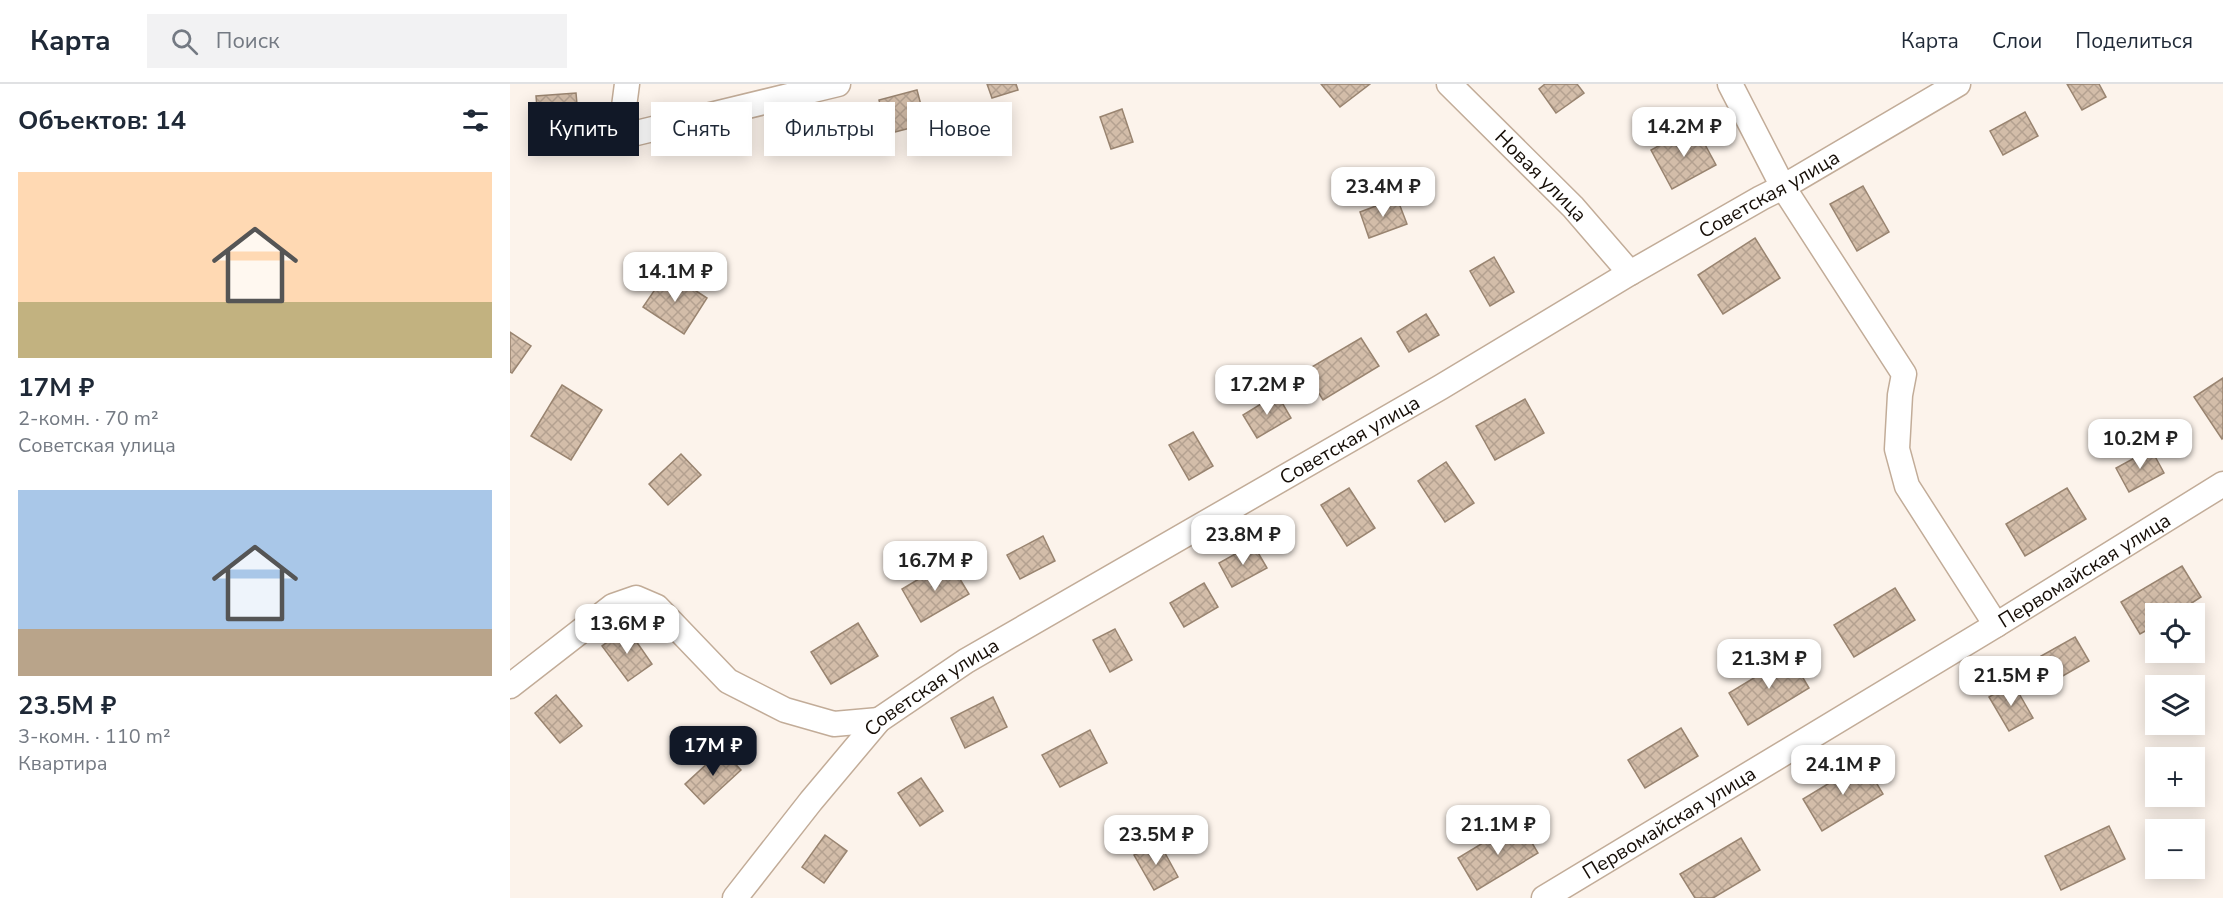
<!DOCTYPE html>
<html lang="ru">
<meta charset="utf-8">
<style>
:root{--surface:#fff;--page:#f2f2f3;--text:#1f2937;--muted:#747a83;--line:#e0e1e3;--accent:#111827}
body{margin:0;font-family:"Nunito Sans",sans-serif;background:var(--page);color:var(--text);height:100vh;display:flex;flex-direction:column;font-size:22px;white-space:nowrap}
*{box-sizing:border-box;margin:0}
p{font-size:20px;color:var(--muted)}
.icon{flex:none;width:33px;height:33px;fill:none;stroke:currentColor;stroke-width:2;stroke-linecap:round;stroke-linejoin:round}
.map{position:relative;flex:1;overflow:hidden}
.details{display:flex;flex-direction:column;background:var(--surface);width:510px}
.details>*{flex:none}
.hud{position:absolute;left:18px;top:18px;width:570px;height:54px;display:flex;gap:12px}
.tools{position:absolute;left:1635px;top:519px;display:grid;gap:12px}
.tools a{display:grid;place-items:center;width:60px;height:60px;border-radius:0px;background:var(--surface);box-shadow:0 3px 15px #0003;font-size:30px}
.price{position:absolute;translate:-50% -51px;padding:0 14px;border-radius:12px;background:#fff;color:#222;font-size:20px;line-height:39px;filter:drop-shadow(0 2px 3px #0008)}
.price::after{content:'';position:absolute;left:50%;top:36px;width:18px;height:14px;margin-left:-9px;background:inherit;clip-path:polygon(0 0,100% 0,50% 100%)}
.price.active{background:var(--accent);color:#fff}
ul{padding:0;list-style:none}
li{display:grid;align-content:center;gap:12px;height:318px;padding:0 18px}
li span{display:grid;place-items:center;height:186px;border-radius:0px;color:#555}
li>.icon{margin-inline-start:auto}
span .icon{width:108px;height:108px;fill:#fffc;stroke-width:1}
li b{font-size:26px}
h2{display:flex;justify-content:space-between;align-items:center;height:72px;padding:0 18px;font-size:26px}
.tag{padding:0 21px;border-radius:0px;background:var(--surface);box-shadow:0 3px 15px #0003;font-size:21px;line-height:54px}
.tag.active{background:var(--accent);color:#fff}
header{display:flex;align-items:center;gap:36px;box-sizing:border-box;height:84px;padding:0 30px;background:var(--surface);border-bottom:2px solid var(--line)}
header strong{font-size:28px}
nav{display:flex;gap:33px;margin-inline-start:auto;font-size:21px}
.search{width:420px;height:54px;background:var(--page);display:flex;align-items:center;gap:15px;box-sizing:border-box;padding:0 21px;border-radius:0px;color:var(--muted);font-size:22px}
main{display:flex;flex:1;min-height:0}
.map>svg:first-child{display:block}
.building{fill:url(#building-cross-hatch);stroke:#998470;stroke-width:1.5}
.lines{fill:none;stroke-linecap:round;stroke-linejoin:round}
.street-casing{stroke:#c2ac98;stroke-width:27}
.street{stroke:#fff;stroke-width:24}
.labels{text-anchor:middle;stroke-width:6;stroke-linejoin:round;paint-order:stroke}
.street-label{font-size:20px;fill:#160e07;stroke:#fff}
</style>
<header>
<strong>Карта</strong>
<div class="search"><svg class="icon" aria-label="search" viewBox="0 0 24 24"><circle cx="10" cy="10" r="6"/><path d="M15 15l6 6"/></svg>Поиск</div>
<nav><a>Карта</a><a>Слои</a><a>Поделиться</a></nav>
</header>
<main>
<section class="details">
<h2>Объектов: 14<svg class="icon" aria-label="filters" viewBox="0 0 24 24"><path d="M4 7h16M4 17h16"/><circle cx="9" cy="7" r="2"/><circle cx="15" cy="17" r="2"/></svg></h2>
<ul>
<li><span style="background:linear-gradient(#ffd9b3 70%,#c2b280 0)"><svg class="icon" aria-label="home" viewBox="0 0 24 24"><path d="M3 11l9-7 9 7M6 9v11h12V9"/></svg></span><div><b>17M ₽</b><p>2-комн. · 70 m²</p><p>Советская улица</p></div></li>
<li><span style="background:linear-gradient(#a9c7e8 75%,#b9a48a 0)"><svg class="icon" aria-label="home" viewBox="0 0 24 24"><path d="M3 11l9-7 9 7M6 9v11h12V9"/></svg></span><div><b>23.5M ₽</b><p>3-комн. · 110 m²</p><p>Квартира</p></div></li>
</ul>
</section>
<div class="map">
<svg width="1713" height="814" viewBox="0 0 1713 814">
<defs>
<pattern id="building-cross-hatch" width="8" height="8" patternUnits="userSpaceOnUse" patternTransform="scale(1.5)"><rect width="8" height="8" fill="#d3bda9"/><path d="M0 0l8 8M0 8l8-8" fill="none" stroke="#b4a190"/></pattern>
</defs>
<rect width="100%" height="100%" fill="#fcf3eb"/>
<g class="building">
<polygon points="477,0 506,0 508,6 482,14"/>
<polygon points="811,0 860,0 830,23"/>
<polygon points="1035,0 1067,0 1074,9 1046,29 1029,5"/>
<polygon points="1557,0 1589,0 1596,13 1572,26"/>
<polygon points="407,6 416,40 377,50 369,16"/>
<polygon points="66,9 70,54 30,58 26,12"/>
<polygon points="476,21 489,54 452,69 439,36"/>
<polygon points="612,25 623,58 601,65 590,33"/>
<polygon points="1515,28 1528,52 1493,71 1480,47"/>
<polygon points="1185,42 1206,81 1162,105 1141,66"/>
<polygon points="1353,102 1379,148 1347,167 1320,120"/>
<polygon points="887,114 897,140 859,154 850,128"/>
<polygon points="1245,154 1270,194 1213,230 1188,191"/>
<polygon points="984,173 1004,208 980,222 960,187"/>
<polygon points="157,188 197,214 174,250 133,223"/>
<polygon points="916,230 929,251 899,268 887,248"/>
<polygon points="0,248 21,262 2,289 0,288"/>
<polygon points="851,254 869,282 813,316 795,287"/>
<polygon points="1713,294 1713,354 1712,355 1684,313"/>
<polygon points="52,301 92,326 61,376 21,352"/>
<polygon points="767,310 781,334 747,354 733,331"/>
<polygon points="1015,315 1034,349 985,376 966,342"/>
<polygon points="683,348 703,382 679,396 659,361"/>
<polygon points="1641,365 1654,389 1619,408 1606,384"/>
<polygon points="171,370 191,391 158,421 139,400"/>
<polygon points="936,378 964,419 935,438 908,397"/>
<polygon points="839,404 865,444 837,462 811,421"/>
<polygon points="1557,404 1576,435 1515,472 1496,440"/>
<polygon points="533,452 545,477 510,495 497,471"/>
<polygon points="743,460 757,484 722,503 709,479"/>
<polygon points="439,477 459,510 411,538 392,505"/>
<polygon points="1672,482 1691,513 1665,530 1646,530 1646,541 1630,550 1611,518"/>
<polygon points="694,499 708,523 674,543 660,519"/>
<polygon points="1385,504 1405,536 1344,573 1324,541"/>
<polygon points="348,539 368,572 321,600 301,568"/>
<polygon points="117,544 142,580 118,597 92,562"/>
<polygon points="605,545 622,576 600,588 583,556"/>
<polygon points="1565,553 1579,577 1544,597 1531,572"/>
<polygon points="1280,572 1299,604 1238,641 1219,609"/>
<polygon points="1503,599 1523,634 1499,647 1479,613"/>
<polygon points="46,611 72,642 50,659 25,629"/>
<polygon points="483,613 497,643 455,664 441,634"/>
<polygon points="1171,644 1188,672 1135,704 1118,676"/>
<polygon points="580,646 597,679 550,703 532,671"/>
<polygon points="212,666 231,686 194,720 175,700"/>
<polygon points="1354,678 1373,710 1312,747 1293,715"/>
<polygon points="411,694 433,727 410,742 388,709"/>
<polygon points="1009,737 1028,769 967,806 948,774"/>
<polygon points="1599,742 1615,775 1551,806 1535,772"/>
<polygon points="315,751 337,767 314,799 292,783"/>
<polygon points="1231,754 1250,786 1203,814 1185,814 1170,790"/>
<polygon points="649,758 668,793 644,806 624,771"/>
</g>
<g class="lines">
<g class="street-casing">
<g id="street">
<polyline points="117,0 110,53 328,0"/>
<path id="s1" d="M939 0 1063 123 1120 189"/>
<polyline points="1220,0 1273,103 1394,290 1390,311 1387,365 1397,402 1486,541"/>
<polyline points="0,602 103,522 126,514 147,523 218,597 275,626 324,640 369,636"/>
<path id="s2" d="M225 814 301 717 369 636 456 577 931 303 1120 189 1251 114 1273 103 1448 0"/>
<path id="s3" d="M1034 814 1486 541 1713 400"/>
</g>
</g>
<use href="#street" class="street"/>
</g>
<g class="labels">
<g class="street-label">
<text dy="7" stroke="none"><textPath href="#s1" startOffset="130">Новая улица</textPath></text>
<text dy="7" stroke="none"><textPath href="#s2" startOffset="1263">Советская улица</textPath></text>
<text dy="7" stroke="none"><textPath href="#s2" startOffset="777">Советская улица</textPath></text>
<text dy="7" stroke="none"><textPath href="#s3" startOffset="632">Первомайская улица</textPath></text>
<text dy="7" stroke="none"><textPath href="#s2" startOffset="291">Советская улица</textPath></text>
<text dy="7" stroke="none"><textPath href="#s3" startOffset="146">Первомайская улица</textPath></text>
</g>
</g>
</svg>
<div class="tools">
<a><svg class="icon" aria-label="locate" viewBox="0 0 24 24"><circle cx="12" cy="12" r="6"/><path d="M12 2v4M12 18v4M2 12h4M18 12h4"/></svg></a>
<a><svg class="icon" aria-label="layers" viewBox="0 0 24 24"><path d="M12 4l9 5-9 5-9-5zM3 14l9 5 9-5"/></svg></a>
<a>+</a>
<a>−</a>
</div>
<b class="price" style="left:1174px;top:74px">14.2M ₽</b>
<b class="price" style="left:873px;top:134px">23.4M ₽</b>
<b class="price" style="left:165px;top:219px">14.1M ₽</b>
<b class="price" style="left:757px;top:332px">17.2M ₽</b>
<b class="price" style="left:1630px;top:386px">10.2M ₽</b>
<b class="price" style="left:733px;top:482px">23.8M ₽</b>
<b class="price" style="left:425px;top:508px">16.7M ₽</b>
<b class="price" style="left:117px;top:571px">13.6M ₽</b>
<b class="price" style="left:1259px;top:606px">21.3M ₽</b>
<b class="price" style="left:1501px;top:623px">21.5M ₽</b>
<b class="price active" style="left:203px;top:693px">17M ₽</b>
<b class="price" style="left:1333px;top:712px">24.1M ₽</b>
<b class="price" style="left:988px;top:772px">21.1M ₽</b>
<b class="price" style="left:646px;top:782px">23.5M ₽</b>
<div class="hud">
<a class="tag active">Купить</a>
<a class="tag">Снять</a>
<a class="tag">Фильтры</a>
<a class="tag">Новое</a>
</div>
</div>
</main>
